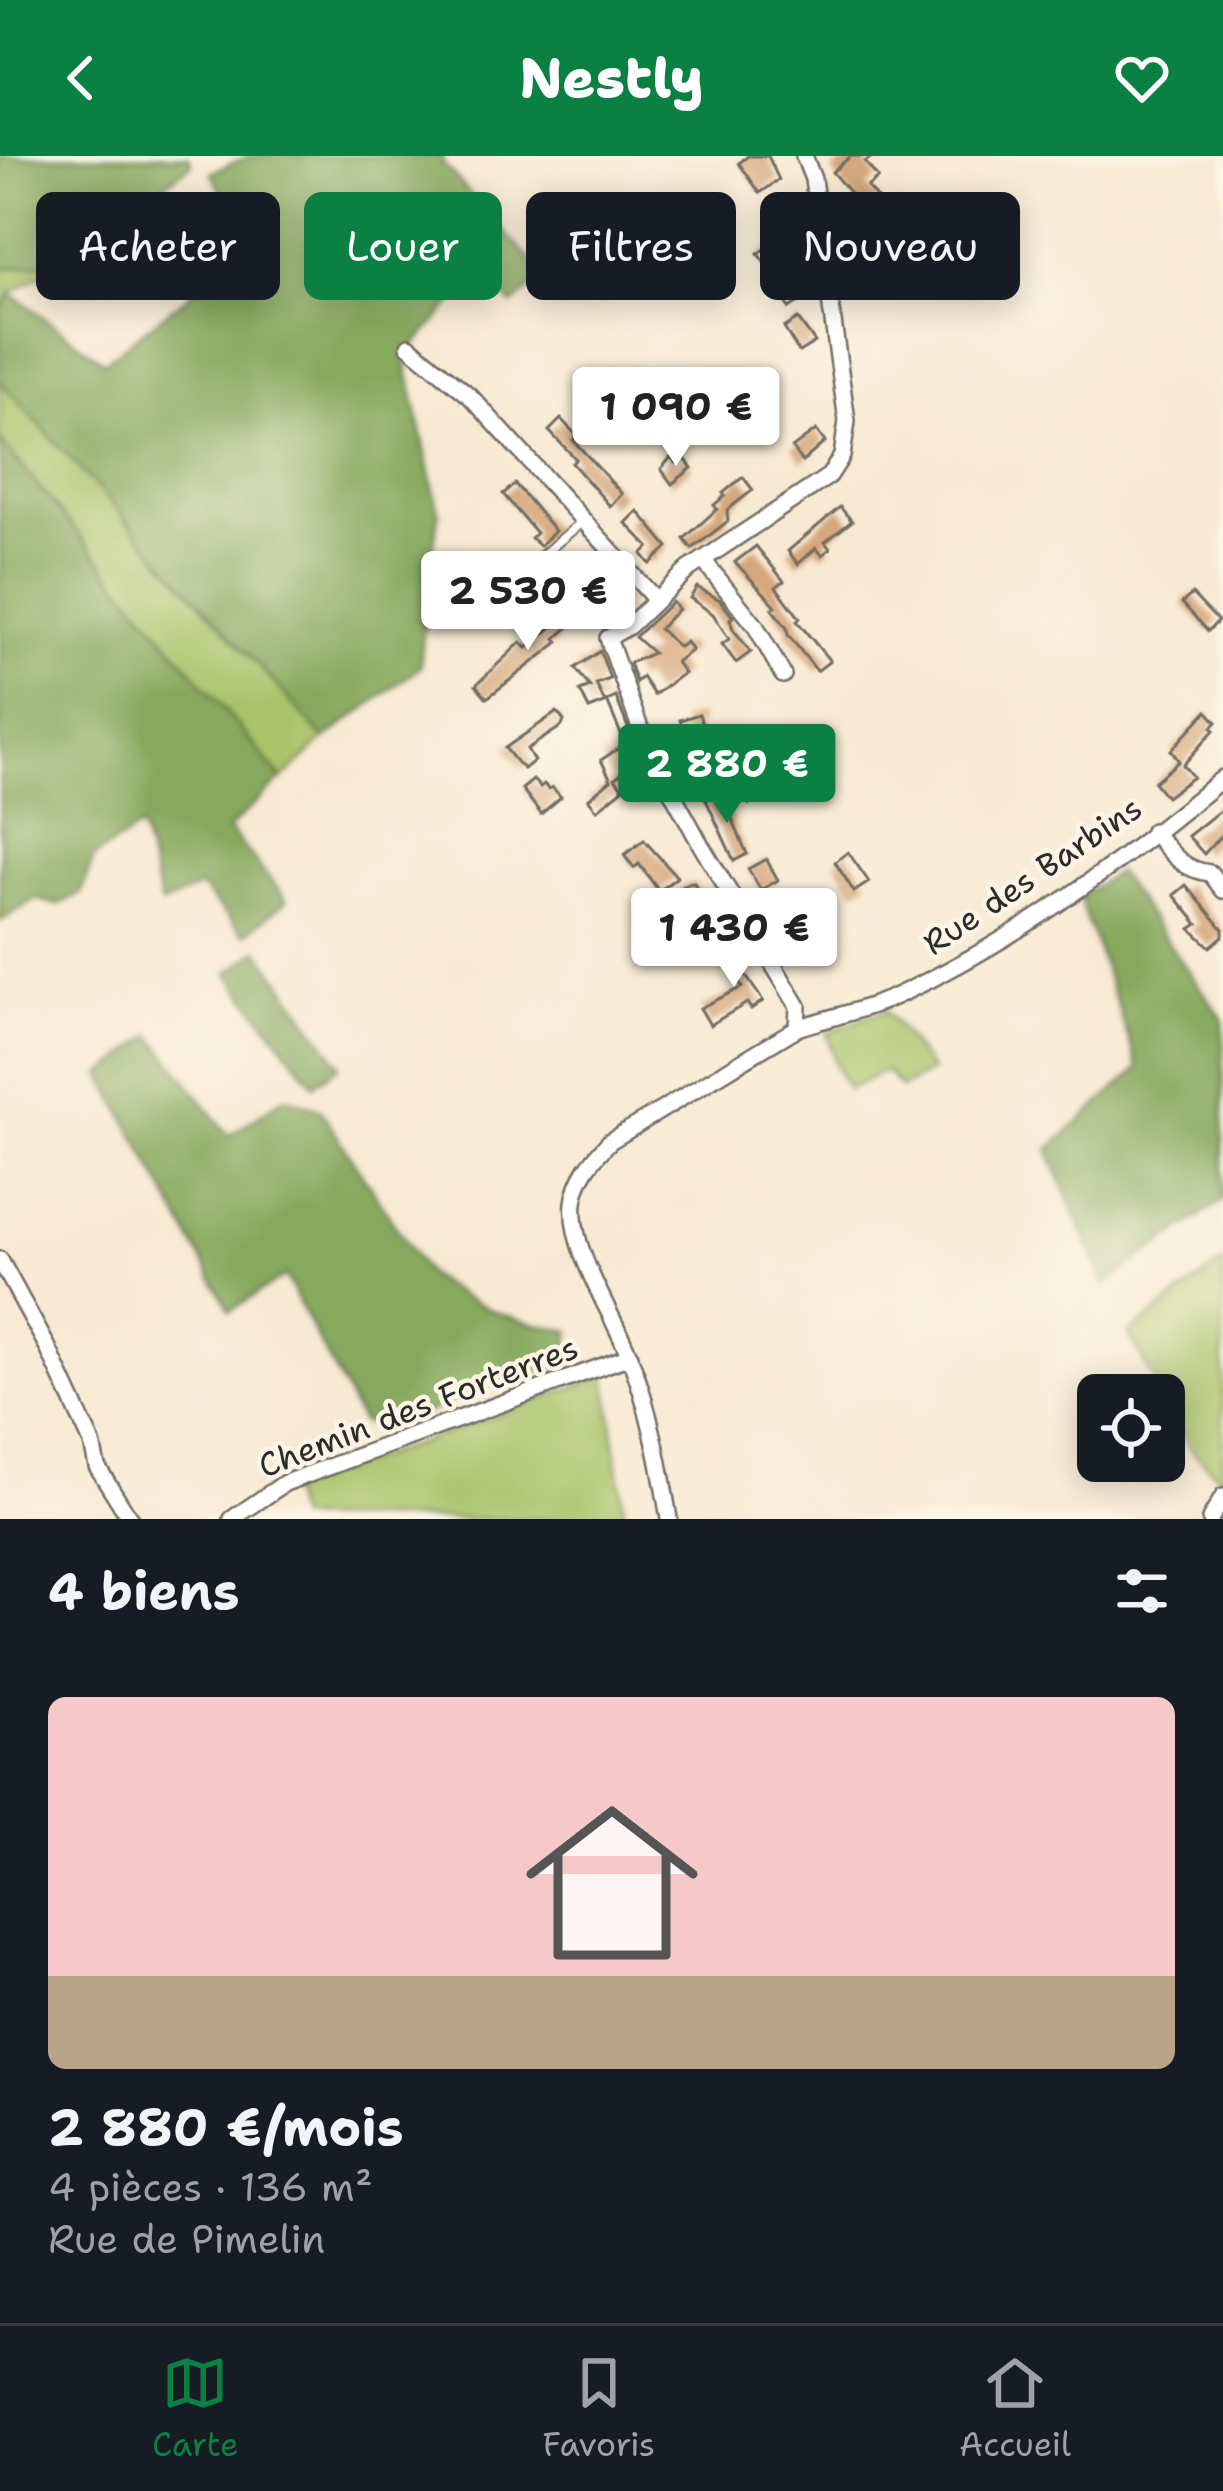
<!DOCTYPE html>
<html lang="fr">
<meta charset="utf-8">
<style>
:root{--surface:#171b24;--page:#242831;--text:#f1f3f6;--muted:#9ea1a6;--line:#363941;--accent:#0b8043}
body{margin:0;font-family:"Shantell Sans",sans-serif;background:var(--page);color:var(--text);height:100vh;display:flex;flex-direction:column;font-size:45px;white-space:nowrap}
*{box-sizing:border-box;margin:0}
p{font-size:39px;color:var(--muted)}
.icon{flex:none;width:66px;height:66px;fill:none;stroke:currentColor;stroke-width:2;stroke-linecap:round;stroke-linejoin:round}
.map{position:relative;height:1363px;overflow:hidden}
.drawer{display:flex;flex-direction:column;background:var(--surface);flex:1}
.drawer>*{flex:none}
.guide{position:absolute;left:36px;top:36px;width:1152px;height:108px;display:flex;gap:24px}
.controls{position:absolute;left:1077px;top:1218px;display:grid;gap:24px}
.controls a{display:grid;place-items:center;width:108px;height:108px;border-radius:18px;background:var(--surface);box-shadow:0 6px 30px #0003;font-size:60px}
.price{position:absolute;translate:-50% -102px;padding:0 27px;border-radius:12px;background:#fff;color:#222;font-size:39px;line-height:78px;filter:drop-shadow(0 3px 6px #0008)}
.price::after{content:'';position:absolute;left:50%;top:72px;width:36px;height:27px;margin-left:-18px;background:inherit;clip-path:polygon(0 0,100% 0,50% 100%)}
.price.selected{background:var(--accent);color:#fff}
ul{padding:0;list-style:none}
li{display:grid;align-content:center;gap:24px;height:636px;padding:0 48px}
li+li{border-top:3px solid var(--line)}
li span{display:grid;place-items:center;height:372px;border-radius:18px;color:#555}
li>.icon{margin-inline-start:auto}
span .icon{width:216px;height:216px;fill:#fffc;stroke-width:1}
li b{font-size:51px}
h2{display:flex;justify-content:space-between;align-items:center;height:144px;padding:0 48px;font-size:51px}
.pill{padding:0 42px;border-radius:18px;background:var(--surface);box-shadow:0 6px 30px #0003;font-size:42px;line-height:108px}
.pill.selected{background:var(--accent);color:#fff}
header{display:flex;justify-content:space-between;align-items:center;height:156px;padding:0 48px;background:var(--accent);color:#fff;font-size:54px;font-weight:800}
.menu{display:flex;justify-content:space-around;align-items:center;height:168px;border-top:3px solid var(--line);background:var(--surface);font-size:33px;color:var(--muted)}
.menu a{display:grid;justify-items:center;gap:6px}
.menu .selected{color:var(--accent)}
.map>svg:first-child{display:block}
.green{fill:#a9c369;stroke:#6a774a;stroke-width:3}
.forest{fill:#86a95d;stroke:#586a44;stroke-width:3}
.building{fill:#d6a77c}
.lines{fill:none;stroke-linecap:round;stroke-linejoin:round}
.service-casing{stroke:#736e65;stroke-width:12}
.minor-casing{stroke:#736e65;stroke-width:20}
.service{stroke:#fff;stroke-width:8}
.minor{stroke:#fff;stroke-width:15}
.labels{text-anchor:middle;stroke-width:9;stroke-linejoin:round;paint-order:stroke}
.street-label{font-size:33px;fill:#2b2b2b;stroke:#fcf5e5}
</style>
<header><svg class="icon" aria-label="back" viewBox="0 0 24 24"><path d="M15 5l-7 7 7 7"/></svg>Nestly<svg class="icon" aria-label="heart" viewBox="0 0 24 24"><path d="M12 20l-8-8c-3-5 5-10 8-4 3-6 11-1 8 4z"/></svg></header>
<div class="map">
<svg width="1223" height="1363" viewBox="0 0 1223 1363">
<rect width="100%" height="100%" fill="#fcf5e5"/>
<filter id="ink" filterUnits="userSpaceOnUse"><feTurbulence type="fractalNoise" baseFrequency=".00833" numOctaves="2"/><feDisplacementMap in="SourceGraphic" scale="24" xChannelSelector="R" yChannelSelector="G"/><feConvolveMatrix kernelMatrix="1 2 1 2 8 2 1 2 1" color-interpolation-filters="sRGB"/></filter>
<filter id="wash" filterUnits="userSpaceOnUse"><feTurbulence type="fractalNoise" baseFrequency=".004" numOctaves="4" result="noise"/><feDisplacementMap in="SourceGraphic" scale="48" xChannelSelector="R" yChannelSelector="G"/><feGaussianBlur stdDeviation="2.7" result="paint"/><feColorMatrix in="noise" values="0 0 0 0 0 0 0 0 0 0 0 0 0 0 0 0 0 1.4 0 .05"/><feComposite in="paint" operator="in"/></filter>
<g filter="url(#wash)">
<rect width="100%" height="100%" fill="#f8e9d2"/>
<g class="green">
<polygon points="65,104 11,137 0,155 0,113"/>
<polygon points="0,225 325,583 282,623 0,284"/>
<polygon points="885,854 932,915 901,932 886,915 847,934 835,908 827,877"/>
<polygon points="1223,1106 1223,1322 1222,1324 1190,1292 1129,1178"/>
<polygon points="606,1219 625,1363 297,1363 288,1334"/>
</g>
<g class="forest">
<polygon points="0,0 188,0 192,8 65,104 0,113"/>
<polygon points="250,0 443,0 443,8 544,119 513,149 480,117 405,200 439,358 430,410 420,511 325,583 0,225 0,155 11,137 104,206 251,90 211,16"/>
<polygon points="0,284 282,623 228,673 287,744 245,779 200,731 161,749 141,671 94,701 81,738 57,749 37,743 0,765"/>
<polygon points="1117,716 1223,863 1223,1044 1105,1128 1048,994 1139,912 1079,741"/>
<polygon points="259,794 340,909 314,929 228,817"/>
<path d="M152 879 229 980 285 941 320 953 426 1117C472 1152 515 1165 571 1175L565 1209 490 1227 392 1273 361 1266 285 1120 230 1155 102 919Z"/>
</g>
<g id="blocks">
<g class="building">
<polygon points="768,0 779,24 760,37 739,7 748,0"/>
<polygon points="851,0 873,0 865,6 878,22 867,31 881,47 868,58 832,16"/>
<polygon points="772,88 804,143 789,152 777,134 782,131 758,98"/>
<polygon points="798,163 815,186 799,196 784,172"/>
<polygon points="561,263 577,280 573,284 622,338 610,350 572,307 576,303 549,275"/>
<polygon points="816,274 825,286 802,306 792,292"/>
<polygon points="671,301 676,307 684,301 692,312 672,328 661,313"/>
<polygon points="743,321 753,334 727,354 728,365 692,393 684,383 717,353 714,349 725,340 723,337"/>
<polygon points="515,328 555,375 540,390 531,382 536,377 503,338"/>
<polygon points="840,351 852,365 825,386 830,393 822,399 816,392 798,408 788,395"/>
<polygon points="638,355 668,391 650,408 642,398 649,391 626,367"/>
<polygon points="756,390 784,425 776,431 800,462 797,465 830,505 817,515 788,479 787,472 772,453 776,450 735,406"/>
<polygon points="491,401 494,419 466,425 462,407"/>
<polygon points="697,431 720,444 733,461 730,463 733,473 751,496 736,507 722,488 729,483 713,458 690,442"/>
<polygon points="1192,438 1218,465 1208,475 1182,447"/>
<polygon points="574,445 584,458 556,482 559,486 487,542 476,529 521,486 527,492 562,463 558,459"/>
<polygon points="672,446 678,453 659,473 679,491 686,486 692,494 676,506 684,517 654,539 642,521 636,526 629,507 653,497 635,481"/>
<polygon points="600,495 610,523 596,528 605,547 589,553 580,535 590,531 575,512"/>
<polygon points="616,541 638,598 623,605 628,612 615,622 623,633 597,654 588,643 611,624 601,604 625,588 607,545"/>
<polygon points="1207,555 1217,566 1212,571 1214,574 1183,609 1193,621 1166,641 1154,626 1179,605 1171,594"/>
<polygon points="557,556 564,565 562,570 527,593 534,605 524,613 519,609 505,592"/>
<polygon points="699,558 702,568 695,571 702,585 696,588 704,603 695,608 680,564"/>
<polygon points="776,611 782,626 749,648 740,632"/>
<polygon points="533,624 540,631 544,628 548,633 552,631 561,641 541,658 522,633"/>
<polygon points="721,636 747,698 734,705 706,644"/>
<polygon points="1223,652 1223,677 1204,698 1188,680"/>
<polygon points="644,684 677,721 659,735 639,708 634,712 624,699"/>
<polygon points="848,696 869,726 854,736 835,706"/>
<polygon points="766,703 778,724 761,734 748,713"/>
<polygon points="689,727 694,727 703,742 699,745 718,773 704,782 694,766 698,764 679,733"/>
<polygon points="1186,729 1223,773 1223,780 1210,791 1191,773 1198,768 1174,739"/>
<polygon points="738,787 751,808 742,814 763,845 751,853 747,847 710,869 700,852 742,831 724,796"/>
</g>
</g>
</g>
<g filter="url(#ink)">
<use href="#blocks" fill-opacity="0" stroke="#736e65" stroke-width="3"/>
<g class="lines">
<g class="service-casing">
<polyline id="service" points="520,418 583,365"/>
</g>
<g class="minor-casing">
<g id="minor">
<polyline points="409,190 470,240 655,443"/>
<polyline points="703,404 755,469 783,519"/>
<path d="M1153 675C1170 696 1182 714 1210 717L1223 734"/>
<path d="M797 872C830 861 863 855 894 841 1013 787 1123 705 1223 622"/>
<polyline points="0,1104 47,1190 92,1287 97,1310 130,1363"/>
<polyline points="232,1363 285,1327 630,1200"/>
<path d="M669 1363C660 1308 650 1254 630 1202 614 1158 569 1094 574 1047 577 1021 593 1003 610 985L797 872 798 850 702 691 646 589 608 482 629 470 689 413 829 320 842 300 847 265 813 23 804 0"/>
<polyline points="1210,1363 1223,1341"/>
</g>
</g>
<use href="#service" class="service"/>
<use href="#minor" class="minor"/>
</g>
</g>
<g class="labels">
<g class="street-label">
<text transform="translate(1032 719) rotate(-34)" y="12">Rue des Barbins</text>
<text transform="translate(418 1250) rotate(-21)" y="12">Chemin des Forterres</text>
</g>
</g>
</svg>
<div class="controls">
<a><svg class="icon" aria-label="locate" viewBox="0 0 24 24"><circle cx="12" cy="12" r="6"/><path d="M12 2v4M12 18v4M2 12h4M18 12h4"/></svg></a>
</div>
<b class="price" style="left:676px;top:313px">1 090 €</b>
<b class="price" style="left:528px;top:497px">2 530 €</b>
<b class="price selected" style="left:727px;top:670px">2 880 €</b>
<b class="price" style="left:734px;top:834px">1 430 €</b>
<div class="guide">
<a class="pill">Acheter</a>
<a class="pill selected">Louer</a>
<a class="pill">Filtres</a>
<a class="pill">Nouveau</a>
</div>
</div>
<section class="drawer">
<h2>4 biens<svg class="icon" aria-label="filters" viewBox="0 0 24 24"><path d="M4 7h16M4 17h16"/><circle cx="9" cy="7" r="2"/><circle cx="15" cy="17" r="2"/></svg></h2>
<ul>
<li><span style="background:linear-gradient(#f6c9c9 75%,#b9a48a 0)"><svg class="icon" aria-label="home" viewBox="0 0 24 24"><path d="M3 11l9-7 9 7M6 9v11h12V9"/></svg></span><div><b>2 880 €/mois</b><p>4 pièces · 136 m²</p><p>Rue de Pimelin</p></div></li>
</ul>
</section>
<nav class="menu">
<a class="selected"><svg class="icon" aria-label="map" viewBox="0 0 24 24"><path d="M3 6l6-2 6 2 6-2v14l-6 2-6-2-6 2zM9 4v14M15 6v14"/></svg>Carte</a>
<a><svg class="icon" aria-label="saved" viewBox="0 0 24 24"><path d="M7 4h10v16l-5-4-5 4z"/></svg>Favoris</a>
<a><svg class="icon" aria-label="home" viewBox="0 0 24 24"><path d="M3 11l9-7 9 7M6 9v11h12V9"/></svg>Accueil</a>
</nav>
